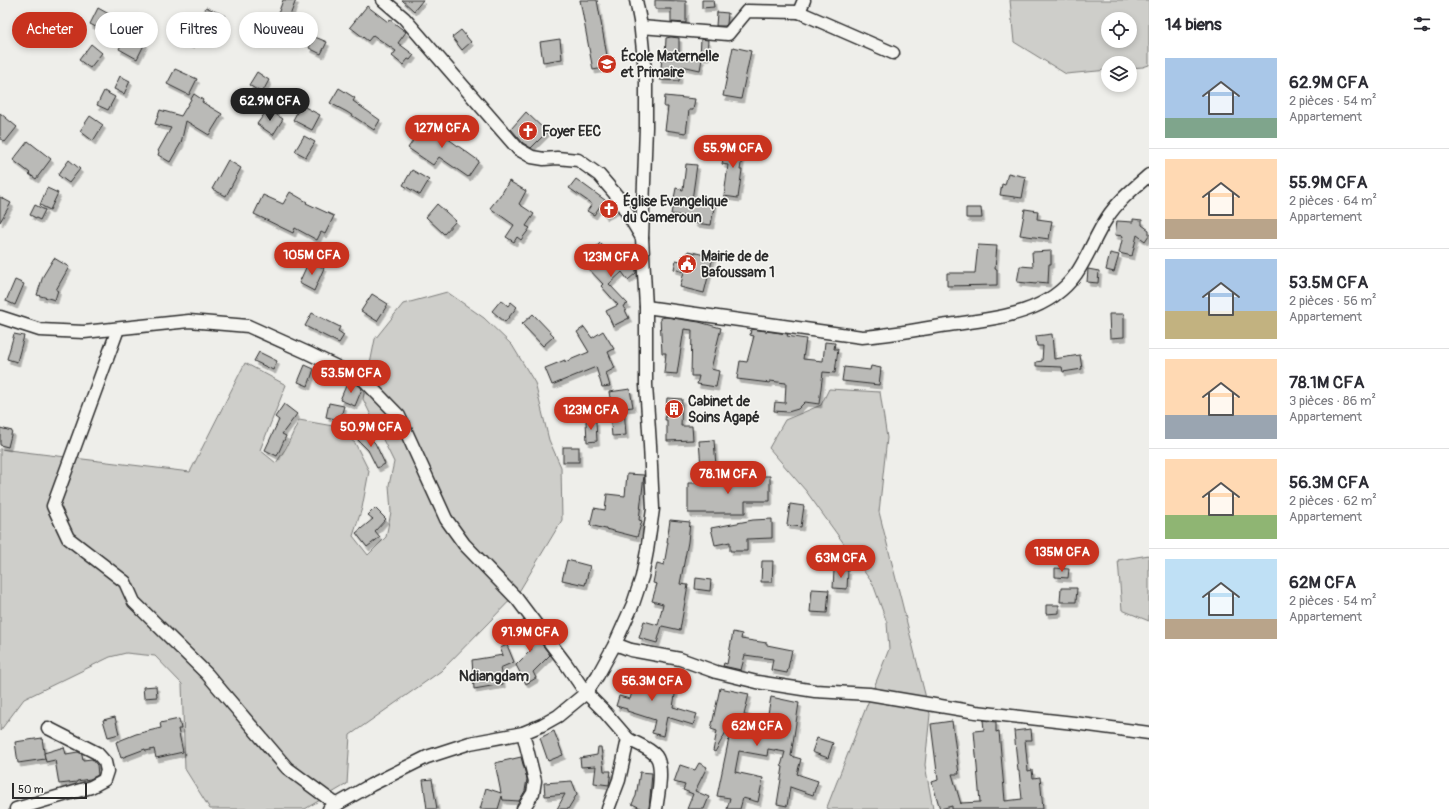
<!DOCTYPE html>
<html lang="fr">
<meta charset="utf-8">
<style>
:root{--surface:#fff;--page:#f2f2f3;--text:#2b2b33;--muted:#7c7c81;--line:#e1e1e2;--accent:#c8321e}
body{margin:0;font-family:Pangolin,sans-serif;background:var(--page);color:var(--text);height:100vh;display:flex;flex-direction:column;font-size:15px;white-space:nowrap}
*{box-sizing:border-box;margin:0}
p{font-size:13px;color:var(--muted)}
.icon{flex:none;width:22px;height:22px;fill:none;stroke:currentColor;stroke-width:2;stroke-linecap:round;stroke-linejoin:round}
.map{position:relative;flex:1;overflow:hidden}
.details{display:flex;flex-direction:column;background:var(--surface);width:300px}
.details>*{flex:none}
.hud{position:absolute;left:12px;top:12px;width:380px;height:36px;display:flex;gap:8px}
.buttons{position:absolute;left:1101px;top:12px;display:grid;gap:8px}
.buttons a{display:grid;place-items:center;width:36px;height:36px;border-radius:50%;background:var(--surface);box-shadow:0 2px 6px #0003;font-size:20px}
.scale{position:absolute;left:12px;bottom:10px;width:75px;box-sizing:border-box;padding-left:4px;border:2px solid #2b2b2b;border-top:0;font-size:11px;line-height:14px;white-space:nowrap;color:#2b2b2b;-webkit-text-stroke:3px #f6f6f2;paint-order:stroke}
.price{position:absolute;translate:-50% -34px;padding:0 9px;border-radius:14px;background:var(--accent);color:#fff;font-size:13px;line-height:26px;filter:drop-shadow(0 1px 2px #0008)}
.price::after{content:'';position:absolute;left:50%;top:24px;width:12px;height:9px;margin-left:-6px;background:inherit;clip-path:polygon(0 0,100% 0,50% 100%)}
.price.selected{background:#222;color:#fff}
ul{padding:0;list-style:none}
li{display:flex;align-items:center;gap:12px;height:100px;padding:0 16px}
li+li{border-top:1px solid var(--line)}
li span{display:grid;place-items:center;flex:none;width:112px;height:80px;border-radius:0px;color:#555}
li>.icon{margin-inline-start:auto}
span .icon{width:48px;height:48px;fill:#fffc;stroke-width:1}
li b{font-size:17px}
h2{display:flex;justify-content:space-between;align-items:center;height:48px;padding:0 16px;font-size:17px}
.pill{padding:0 14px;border-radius:18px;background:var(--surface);box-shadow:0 2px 6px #0003;font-size:14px;line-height:36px}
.pill.selected{background:var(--accent);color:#fff}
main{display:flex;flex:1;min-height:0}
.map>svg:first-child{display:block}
.green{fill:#cececa;stroke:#7c7c7a;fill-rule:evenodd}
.building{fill:#babab7;stroke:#2b2b2b;filter:url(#shadow)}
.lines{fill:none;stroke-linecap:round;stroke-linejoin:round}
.minor-casing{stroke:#2b2b2b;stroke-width:15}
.minor{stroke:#f6f6f2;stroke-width:12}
.labels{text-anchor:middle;stroke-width:3;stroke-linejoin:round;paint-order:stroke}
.poi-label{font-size:14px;font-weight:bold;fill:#2b2b2b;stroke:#f6f6f2;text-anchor:start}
.neighbourhood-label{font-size:15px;font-weight:bold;fill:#2b2b2b;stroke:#f6f6f2}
</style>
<main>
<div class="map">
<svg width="1149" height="809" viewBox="0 0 1149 809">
<defs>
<filter id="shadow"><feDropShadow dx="2.5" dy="4" stdDeviation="0" flood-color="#0004"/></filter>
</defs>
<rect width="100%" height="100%" fill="#eeeeea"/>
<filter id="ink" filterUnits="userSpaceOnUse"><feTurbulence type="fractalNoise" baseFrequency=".025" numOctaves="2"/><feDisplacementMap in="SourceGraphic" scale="8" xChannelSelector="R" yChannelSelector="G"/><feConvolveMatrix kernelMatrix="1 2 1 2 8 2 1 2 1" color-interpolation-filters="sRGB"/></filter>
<g filter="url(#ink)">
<g class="green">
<path d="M1010 0H1149V65L1143 67 1130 68V63H1108V70L1066 74 1014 42ZM1108 19H1130V41H1108Z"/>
<polygon points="447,292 484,318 512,345 535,383 549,440 561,467 562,520 520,590 488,623 441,671 350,735 347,784 305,809 210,809 185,769 182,684 155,656 126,653 110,657 24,699 0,731 0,449 190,472 245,363 286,385 260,450 276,463 286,448 299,420 333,426 355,443 369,471 362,508 353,536 368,555 386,537 391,512 389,485 394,462 363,399 375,339 403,304"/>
<polygon points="829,389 880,392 887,438 879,512 930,714 925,765 933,809 828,809 827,807 889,649 887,623 873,584 806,491 769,448 785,420 821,405"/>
<polygon points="1149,555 1149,621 1122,610 1118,560"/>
</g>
<g class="building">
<polygon points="283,0 296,0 289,18 278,14"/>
<polygon points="402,0 423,0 414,11"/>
<polygon points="580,0 597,0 609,67 593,70"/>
<polygon points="655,0 686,1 686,23 671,22 671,9 655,9"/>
<polygon points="702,0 713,0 714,7 702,8"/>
<polygon points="367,6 388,22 389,19 406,32 398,43 414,55 410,60 408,59 403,65 392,56 396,51 373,35 368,41 350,27"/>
<polygon points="206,7 225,16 217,33 198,24"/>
<polygon points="98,8 118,19 114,27 145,43 137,59 119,49 123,41 90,24"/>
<polygon points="717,12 728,13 727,24 725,26 716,26"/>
<polygon points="185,25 197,31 191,45 178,39"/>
<polygon points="461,30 471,42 462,50 452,37"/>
<polygon points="315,37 327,42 321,54 309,48"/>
<polygon points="671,37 679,38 679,53 702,59 700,70 682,66 682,68 680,67 679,81 660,80 662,57 665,58 666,38"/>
<polygon points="560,39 562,59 543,62 540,42"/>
<polygon points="701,39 708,40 707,56 700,56"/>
<polygon points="91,44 102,53 90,68 79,60"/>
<polygon points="733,47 751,51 741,99 723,96"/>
<polygon points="175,69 197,79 189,95 167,84"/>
<polygon points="257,72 269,80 262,93 249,85"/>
<polygon points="120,76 130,81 124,94 114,89"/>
<polygon points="339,88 355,98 353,101 380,120 374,130 347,112 330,103"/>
<polygon points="104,91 115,97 108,110 97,105"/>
<polygon points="194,94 203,100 202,102 222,114 209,135 186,121 181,143 170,162 158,155 159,152 158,151 171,128 155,124 160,110 181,116"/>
<polygon points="665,96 695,99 693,110 689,110 686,133 665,130 668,107 664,107"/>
<polygon points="301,105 320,115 312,130 293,120"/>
<polygon points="268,109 283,119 273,135 257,124"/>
<polygon points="526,112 547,132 531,148 523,143 511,129"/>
<polygon points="0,113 17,127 5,142 0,138"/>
<polygon points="90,116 103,125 93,141 80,131"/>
<polygon points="427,120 448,135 447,138 479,161 468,177 439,157 433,165 408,148"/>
<polygon points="304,136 315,142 306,157 295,151"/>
<polygon points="28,141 51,159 36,179 29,174 30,173 13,160"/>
<polygon points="726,142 744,146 740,170 742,170 738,198 724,196 728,165 722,164"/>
<polygon points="69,160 80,169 69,183 58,175"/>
<polygon points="228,160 241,168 226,196 212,189"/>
<polygon points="686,164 697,165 692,200 715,202 711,225 694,223 695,218 671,214 676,188 683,190"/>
<polygon points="412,170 429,180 420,195 403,185"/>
<polygon points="1008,173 1026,177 1022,198 1000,195 1002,184 1005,185"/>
<polygon points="576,179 609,203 612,202 617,210 605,216 600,206 594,215 587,211 592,204 569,188"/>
<polygon points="509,181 526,191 519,204 534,214 526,226 530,228 521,240 517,237 514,242 506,237 514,225 490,208 501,194 501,195"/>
<polygon points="47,188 58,193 50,210 40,205"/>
<polygon points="290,192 307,202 306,203 334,216 325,234 321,232 317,240 295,228 293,233 254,214 263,195 283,204"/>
<polygon points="0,197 11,203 0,222"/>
<polygon points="437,204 456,221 444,234 426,217"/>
<polygon points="35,205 45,210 40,220 30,215"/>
<polygon points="966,208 981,208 982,218 966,218"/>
<polygon points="1025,209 1038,211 1037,219 1052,221 1049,239 1020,235"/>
<polygon points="1133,219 1142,220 1142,225 1149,230 1149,235 1145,241 1137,235 1132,256 1119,253 1123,236 1115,235 1117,221 1133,222"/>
<polygon points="600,243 620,262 626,257 636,267 636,273 628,280 622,272 609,284 628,304 623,306 629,318 613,326 606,311 618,305 601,286 603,284 585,265 593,258 589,255"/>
<polygon points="978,245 997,246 995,269 997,269 997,285 947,286 947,273 975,273"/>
<polygon points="688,251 713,257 704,293 680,287 684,272 674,269 676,260 685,262"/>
<polygon points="1051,251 1051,264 1049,264 1048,283 1037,282 1036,284 1017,282 1020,266 1033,267 1032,252"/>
<polygon points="1110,253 1119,255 1114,272 1106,270"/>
<polygon points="54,258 69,267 56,290 58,290 55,300 37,295 43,276"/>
<polygon points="309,261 324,268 314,291 299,283"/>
<polygon points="1088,269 1099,271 1098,283 1087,282"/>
<polygon points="15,280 24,284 15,305 6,301"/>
<polygon points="372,294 388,304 377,321 361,311"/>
<polygon points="501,300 508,306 511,302 517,307 505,322 492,311"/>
<polygon points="312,313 340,327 338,331 344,335 339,343 305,326"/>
<polygon points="533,314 554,336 543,346 522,324"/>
<polygon points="1109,314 1124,314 1124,337 1110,338"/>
<polygon points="666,317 699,322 721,328 711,369 719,371 716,387 697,384 699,376 691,376 692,330 684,329 677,374 664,373 666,353 662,353 660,318"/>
<polygon points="584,327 592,338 603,331 614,349 608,352 615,368 606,373 610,386 602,387 596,367 552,385 545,368 565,360 565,362 589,352 577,332"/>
<polygon points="751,329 788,334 787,336 806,339 803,359 823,361 825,342 835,343 834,349 838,349 835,373 823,372 819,404 805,402 798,409 788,412 774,411 775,402 785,403 786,383 770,381 770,383 737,379 740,361 747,362 754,336 750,335"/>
<polygon points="14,334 24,336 17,362 7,359"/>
<polygon points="1052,334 1054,359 1080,355 1082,369 1063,372 1062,367 1036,366 1036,362 1042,361 1043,346 1037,346 1036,336"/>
<polygon points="259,352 277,361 273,370 254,361"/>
<polygon points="305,365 314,369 308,386 298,382"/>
<polygon points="871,366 881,368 879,385 842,381 844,367 870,370"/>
<polygon points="348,381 360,386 362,389 355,406 340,400"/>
<polygon points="630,389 633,407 624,408 626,435 612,436 610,414 613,414 609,392"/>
<polygon points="667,398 682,399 681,426 692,426 693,440 667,441 667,420 665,420"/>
<polygon points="329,403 344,406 340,420 326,417"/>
<polygon points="284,404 297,414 282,434 286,436 277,456 265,450 279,420 275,417"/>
<polygon points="586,421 596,421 597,441 587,442"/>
<polygon points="0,428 12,431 8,447 0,445"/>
<polygon points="362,430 375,443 385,464 377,468 368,450 355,437"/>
<polygon points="714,440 716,466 701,467 699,441"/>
<rect x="563" y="447" width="16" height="15"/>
<polygon points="627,474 644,475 639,520 642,521 637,537 590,525 594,508 605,510 607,494 625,496"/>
<polygon points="754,476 770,476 770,501 745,501 745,513 688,513 688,483 723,483 723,479 754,478"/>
<polygon points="790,504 804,506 801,527 787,525"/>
<polygon points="375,508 386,519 375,531 380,537 367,547 356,533 373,519 368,515"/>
<polygon points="772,519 772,538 747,539 747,551 730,551 730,542 715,545 711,528 753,520"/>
<polygon points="670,520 690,522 688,542 680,584 688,585 680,630 662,626 657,643 639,638 644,621 658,625 663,604 652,601 657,584 653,583 657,563 664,565 668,542 667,542"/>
<polygon points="567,560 590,566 585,585 562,580"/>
<polygon points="762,561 773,561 772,582 761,582"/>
<polygon points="1055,568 1069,569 1068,578 1055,577"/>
<polygon points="834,570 848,570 847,589 833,588"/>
<polygon points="696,578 711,580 710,591 695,589"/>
<polygon points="1061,588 1077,588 1076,602 1060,602"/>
<polygon points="812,589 829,590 827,613 810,612"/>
<polygon points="1046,605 1059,605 1059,613 1046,614"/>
<polygon points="524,620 550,655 533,672 536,678 526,684 516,665 532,649 513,630"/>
<polygon points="733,632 742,634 741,639 767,643 767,645 792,650 787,673 771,670 773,659 745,655 741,670 723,666 724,663 727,664"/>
<polygon points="507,645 514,662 500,668 503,684 474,689 472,660 503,655 500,648"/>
<polygon points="617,669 652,682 652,684 676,689 673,707 697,714 693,725 667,717 663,736 652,733 655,720 627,711 627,709 616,706 619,696 630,699 634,685 614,677"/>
<polygon points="156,686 157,697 144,698 143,687"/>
<polygon points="720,688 749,694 744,715 767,719 771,697 799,703 791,756 801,759 797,774 818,781 813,795 790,787 787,806 777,804 783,767 781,766 785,752 768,749 767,756 739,751 735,772 763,778 758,802 743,798 740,809 727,809 730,798 717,796 733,719 715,752 713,751 717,731 711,729"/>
<polygon points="115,717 119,734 108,737 103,720"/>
<polygon points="179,719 181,729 178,729 183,752 156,758 154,749 146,751 145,749 121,758 116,742 136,734 161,728 160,723"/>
<polygon points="983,720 996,722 996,732 999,731 1005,801 1022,799 1019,771 1018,771 1014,731 1031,729 1032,740 1025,740 1028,771 1032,770 1033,778 1040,777 1043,809 952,809 952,806 940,809 932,782 938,780 931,724 952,721 959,774 952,774 961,804 961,803 980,802 974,731 984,730"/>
<polygon points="554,731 563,755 548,761 540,738"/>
<polygon points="42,738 45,759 18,763 15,742"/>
<polygon points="817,738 833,743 828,758 812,752"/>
<polygon points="64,747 66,754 78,752 82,754 83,760 92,759 97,765 98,775 90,779 77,781 77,782 59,784 55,760 46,762 44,753"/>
<polygon points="598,747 601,747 604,771 611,771 609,785 594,783 596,766 581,767 580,758 597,755"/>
<polygon points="521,757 527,779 525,791 519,801 503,800 502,796 498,809 480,809 486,788 501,793 495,763"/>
<polygon points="699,763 707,767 695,791 709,797 704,809 687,809 693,794 683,790 685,785 674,782 680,765 695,770"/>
<polygon points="640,772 652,773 649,809 643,809 632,804 636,796"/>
<polygon points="432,779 437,809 427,809 423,780"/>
<polygon points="572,781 577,794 568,809 557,809 565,794 545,796 544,783"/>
</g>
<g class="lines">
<g class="minor-casing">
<g id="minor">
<polyline points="383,0 404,18 518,149 532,157 544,159 557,158 578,160 599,175 617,196 642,238"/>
<polyline points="799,12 804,0"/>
<polyline points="641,27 728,34 747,11 799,12 893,53"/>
<path d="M646 307 862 337C889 335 914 330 941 326 988 319 1046 317 1076 274 1088 257 1095 236 1107 218 1117 202 1134 188 1149 175"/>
<polyline points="0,317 40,330 84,332 189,321 248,326 308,353 364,380 399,416 446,519 464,544 517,599 566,664 586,693 603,710 628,739 619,780 608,809"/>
<polyline points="118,329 53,506 68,538 125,582 134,602 207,674 287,768 337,805"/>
<polyline points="615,644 631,650 680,659 716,672 757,682 815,691 869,694 976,712 1074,723 1149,733"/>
<path d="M628 739C637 744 650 748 656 756 664 767 658 796 656 809"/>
<polyline points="16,809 91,787 104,780 107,771 105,762 97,753 48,728"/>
<polyline points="329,809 371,785 427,757 470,743 523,733 542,725 558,716 586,693 598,675 615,644 633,604 642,577 647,551 653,509 650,445 646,385 646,307 642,238 646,127 646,81 640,21 636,0"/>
<polyline points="523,809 533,793 535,781 523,733"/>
</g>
</g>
<use href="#minor" class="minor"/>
</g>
</g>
<defs>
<g id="school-disc" transform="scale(1)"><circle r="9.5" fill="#c8321e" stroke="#f6f6f2"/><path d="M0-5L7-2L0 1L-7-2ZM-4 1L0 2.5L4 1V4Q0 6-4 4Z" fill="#fff"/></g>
<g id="church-disc" transform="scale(1)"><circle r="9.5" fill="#c8321e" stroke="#f6f6f2"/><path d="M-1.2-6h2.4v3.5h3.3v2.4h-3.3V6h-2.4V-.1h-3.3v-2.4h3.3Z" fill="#fff"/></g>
<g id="civic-disc" transform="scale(1)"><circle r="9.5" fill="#c8321e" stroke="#f6f6f2"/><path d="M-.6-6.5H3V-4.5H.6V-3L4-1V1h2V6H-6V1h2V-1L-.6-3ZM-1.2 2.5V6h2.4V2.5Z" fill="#fff"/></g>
<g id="building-disc" transform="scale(1)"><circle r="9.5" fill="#c8321e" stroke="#f6f6f2"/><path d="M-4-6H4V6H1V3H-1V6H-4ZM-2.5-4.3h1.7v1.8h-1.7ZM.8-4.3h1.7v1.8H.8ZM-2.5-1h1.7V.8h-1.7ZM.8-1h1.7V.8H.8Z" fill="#fff"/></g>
</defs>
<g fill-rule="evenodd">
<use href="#school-disc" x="607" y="64"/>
<use href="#church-disc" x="528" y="131"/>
<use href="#church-disc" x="609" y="209"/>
<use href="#civic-disc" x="687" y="264"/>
<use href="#building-disc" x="674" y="409"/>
</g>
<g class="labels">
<g class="poi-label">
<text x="621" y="61">École Maternelle<tspan x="621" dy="16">et Primaire</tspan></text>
<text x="542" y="136">Foyer EEC</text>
<text x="623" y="206">Église Evangelique<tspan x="623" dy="16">du Cameroun</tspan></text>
<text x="701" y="261">Mairie de de<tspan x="701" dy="16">Bafoussam 1</tspan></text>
<text x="688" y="406">Cabinet de<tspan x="688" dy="16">Soins Agapé</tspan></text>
</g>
<g class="neighbourhood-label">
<text x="494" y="681">Ndiangdam</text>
</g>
</g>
</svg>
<div class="buttons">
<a><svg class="icon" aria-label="locate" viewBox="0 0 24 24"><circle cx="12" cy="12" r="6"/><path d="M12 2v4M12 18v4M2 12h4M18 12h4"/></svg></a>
<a><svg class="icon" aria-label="layers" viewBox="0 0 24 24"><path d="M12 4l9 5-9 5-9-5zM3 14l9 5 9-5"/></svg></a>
</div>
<div class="scale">50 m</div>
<b class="price selected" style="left:270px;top:122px">62.9M CFA</b>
<b class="price" style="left:442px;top:149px">127M CFA</b>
<b class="price" style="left:733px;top:169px">55.9M CFA</b>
<b class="price" style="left:312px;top:276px">105M CFA</b>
<b class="price" style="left:611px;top:278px">123M CFA</b>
<b class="price" style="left:351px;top:394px">53.5M CFA</b>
<b class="price" style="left:591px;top:431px">123M CFA</b>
<b class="price" style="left:371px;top:448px">50.9M CFA</b>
<b class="price" style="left:728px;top:495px">78.1M CFA</b>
<b class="price" style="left:1062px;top:573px">135M CFA</b>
<b class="price" style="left:841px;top:579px">63M CFA</b>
<b class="price" style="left:530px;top:653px">91.9M CFA</b>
<b class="price" style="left:652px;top:702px">56.3M CFA</b>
<b class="price" style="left:757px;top:747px">62M CFA</b>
<div class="hud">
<a class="pill selected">Acheter</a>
<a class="pill">Louer</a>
<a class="pill">Filtres</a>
<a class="pill">Nouveau</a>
</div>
</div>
<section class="details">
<h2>14 biens<svg class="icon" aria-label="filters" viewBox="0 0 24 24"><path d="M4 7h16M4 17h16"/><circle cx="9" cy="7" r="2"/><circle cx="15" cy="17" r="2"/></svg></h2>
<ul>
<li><span style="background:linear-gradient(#a9c7e8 75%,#7fa58c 0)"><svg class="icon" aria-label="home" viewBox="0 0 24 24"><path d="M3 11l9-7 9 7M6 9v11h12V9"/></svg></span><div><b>62.9M CFA</b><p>2 pièces · 54 m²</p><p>Appartement</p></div></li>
<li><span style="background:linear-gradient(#ffd9b3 75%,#b9a48a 0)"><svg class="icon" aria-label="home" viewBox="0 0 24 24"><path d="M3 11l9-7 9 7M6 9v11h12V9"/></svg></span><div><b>55.9M CFA</b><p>2 pièces · 64 m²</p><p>Appartement</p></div></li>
<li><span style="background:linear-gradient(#a9c7e8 65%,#c2b280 0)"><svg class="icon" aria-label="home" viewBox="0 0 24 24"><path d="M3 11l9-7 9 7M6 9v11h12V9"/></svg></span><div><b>53.5M CFA</b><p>2 pièces · 56 m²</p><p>Appartement</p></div></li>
<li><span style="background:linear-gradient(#ffd9b3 70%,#9aa5b1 0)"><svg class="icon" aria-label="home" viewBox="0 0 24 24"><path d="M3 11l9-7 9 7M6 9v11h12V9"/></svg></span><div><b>78.1M CFA</b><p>3 pièces · 86 m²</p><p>Appartement</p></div></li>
<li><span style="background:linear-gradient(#ffd9b3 70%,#8fb573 0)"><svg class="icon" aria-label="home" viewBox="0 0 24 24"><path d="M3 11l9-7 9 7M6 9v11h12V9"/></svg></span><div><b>56.3M CFA</b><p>2 pièces · 62 m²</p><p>Appartement</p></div></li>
<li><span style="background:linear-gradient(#bfe0f5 75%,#b9a48a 0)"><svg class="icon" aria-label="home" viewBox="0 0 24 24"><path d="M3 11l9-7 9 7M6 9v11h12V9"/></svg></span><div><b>62M CFA</b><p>2 pièces · 54 m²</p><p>Appartement</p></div></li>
</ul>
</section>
</main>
